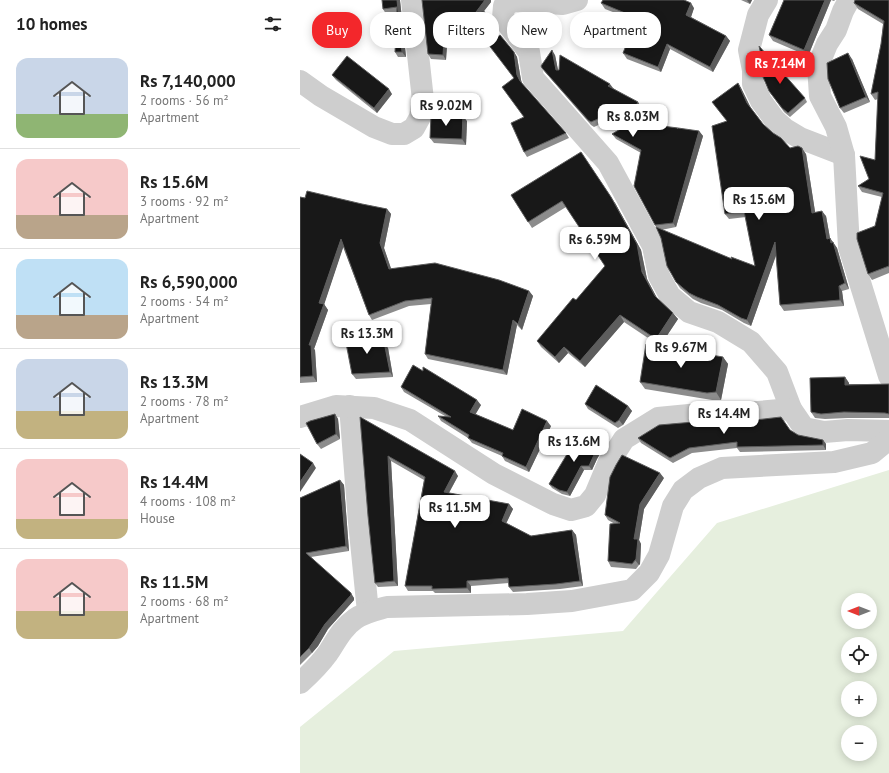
<!DOCTYPE html>
<meta charset="utf-8">
<style>
:root{--surface:#fff;--page:#f6f6f6;--text:#222;--muted:#767676;--line:#e0e0e0;--accent:#f3272b}
body{margin:0;font-family:"PT Sans",sans-serif;background:var(--page);color:var(--text);height:100vh;display:flex;flex-direction:column;font-size:15px;white-space:nowrap}
*{box-sizing:border-box;margin:0}
p{font-size:13px;color:var(--muted)}
.icon{flex:none;width:22px;height:22px;fill:none;stroke:currentColor;stroke-width:2;stroke-linecap:round;stroke-linejoin:round}
.map{position:relative;flex:1;overflow:hidden}
.details{display:flex;flex-direction:column;background:var(--surface);width:300px}
.details>*{flex:none}
.banner{position:absolute;left:12px;top:12px;width:380px;height:36px;display:flex;gap:8px}
.needle{width:26px;rotate:270deg}
.tools{position:absolute;left:541px;top:593px;display:grid;gap:8px}
.tools a{display:grid;place-items:center;width:36px;height:36px;border-radius:50%;background:var(--surface);box-shadow:0 2px 10px #0003;font-size:20px}
.price{position:absolute;translate:-50% -34px;padding:0 9px;border-radius:8px;background:#fff;color:#222;font-size:13px;line-height:26px;filter:drop-shadow(0 1px 2px #0008)}
.price::after{content:'';position:absolute;left:50%;top:24px;width:12px;height:9px;margin-left:-6px;background:inherit;clip-path:polygon(0 0,100% 0,50% 100%)}
.price.current{background:var(--accent);color:#fff}
ul{padding:0;list-style:none}
li{display:flex;align-items:center;gap:12px;height:100px;padding:0 16px}
li+li{border-top:1px solid var(--line)}
li span{display:grid;place-items:center;flex:none;width:112px;height:80px;border-radius:12px;color:#555}
li>.icon{margin-inline-start:auto}
span .icon{width:48px;height:48px;fill:#fffc;stroke-width:1}
li b{font-size:17px}
h2{display:flex;justify-content:space-between;align-items:center;height:48px;padding:0 16px;font-size:17px}
.tag{padding:0 14px;border-radius:16px;background:var(--surface);box-shadow:0 2px 10px #0003;font-size:14px;line-height:36px}
.tag.current{background:var(--accent);color:#fff}
main{display:flex;flex:1;min-height:0}
.map>svg:first-child{display:block}
.green{fill:#e6efde;fill-rule:evenodd}
.lines{fill:none;stroke-linecap:round;stroke-linejoin:round}
.minor{stroke:#cecece;stroke-width:22}
.wall{fill:#8c8c8c}
.shaded-wall{fill:#5d5d5d}
.building{fill:#181818;stroke:#5d5d5d}
</style>
<main>
<section class="details">
<h2>10 homes<svg class="icon" aria-label="filters" viewBox="0 0 24 24"><path d="M4 7h16M4 17h16"/><circle cx="9" cy="7" r="2"/><circle cx="15" cy="17" r="2"/></svg></h2>
<ul>
<li><span style="background:linear-gradient(#c9d6e8 70%,#8fb573 0)"><svg class="icon" aria-label="home" viewBox="0 0 24 24"><path d="M3 11l9-7 9 7M6 9v11h12V9"/></svg></span><div><b>Rs 7,140,000</b><p>2 rooms · 56 m²</p><p>Apartment</p></div></li>
<li><span style="background:linear-gradient(#f6c9c9 70%,#b9a48a 0)"><svg class="icon" aria-label="home" viewBox="0 0 24 24"><path d="M3 11l9-7 9 7M6 9v11h12V9"/></svg></span><div><b>Rs 15.6M</b><p>3 rooms · 92 m²</p><p>Apartment</p></div></li>
<li><span style="background:linear-gradient(#bfe0f5 70%,#b9a48a 0)"><svg class="icon" aria-label="home" viewBox="0 0 24 24"><path d="M3 11l9-7 9 7M6 9v11h12V9"/></svg></span><div><b>Rs 6,590,000</b><p>2 rooms · 54 m²</p><p>Apartment</p></div></li>
<li><span style="background:linear-gradient(#c9d6e8 65%,#c2b280 0)"><svg class="icon" aria-label="home" viewBox="0 0 24 24"><path d="M3 11l9-7 9 7M6 9v11h12V9"/></svg></span><div><b>Rs 13.3M</b><p>2 rooms · 78 m²</p><p>Apartment</p></div></li>
<li><span style="background:linear-gradient(#f6c9c9 75%,#c2b280 0)"><svg class="icon" aria-label="home" viewBox="0 0 24 24"><path d="M3 11l9-7 9 7M6 9v11h12V9"/></svg></span><div><b>Rs 14.4M</b><p>4 rooms · 108 m²</p><p>House</p></div></li>
<li><span style="background:linear-gradient(#f6c9c9 65%,#c2b280 0)"><svg class="icon" aria-label="home" viewBox="0 0 24 24"><path d="M3 11l9-7 9 7M6 9v11h12V9"/></svg></span><div><b>Rs 11.5M</b><p>2 rooms · 68 m²</p><p>Apartment</p></div></li>
</ul>
</section>
<div class="map">
<svg width="589" height="773" viewBox="0 0 589 773">
<rect width="100%" height="100%" fill="#fff"/>
<path class="green" d="M589 470V773H0V727L94 651 323 631 417 523ZM548 600H570V622H548ZM548 644H570V666H548ZM548 688H570V710H548ZM548 732H570V754H548Z"/>
<g class="lines">
<g class="minor">
<polyline points="277,0 263,4 214,1 204,6 203,18 229,52 233,78 308,163 353,246 359,276 370,296 389,312 418,322 451,342 477,372 491,409"/>
<polyline points="467,0 458,15 449,50 453,70 453,84 461,101 475,120 485,129 500,138 544,155"/>
<polyline points="549,0 543,11 536,30 527,44 518,66 520,96 536,127 544,155 549,247 589,376"/>
<polyline points="0,81 21,96 74,127 92,134 104,134 114,128 120,117 123,100 112,0"/>
<polyline points="50,406 59,522 68,612"/>
<polyline points="0,417 36,406 74,408 110,420 194,474 253,504 271,510 286,506 295,495 308,464 324,439 358,418 420,412 458,412 491,409 504,428 524,432 548,430 589,431"/>
<path d="M0 683C10 674 20 664 28 653 36 641 42 628 55 619 65 612 76 610 87 607L227 604 272 601 332 590 349 573 359 555 373 506 383 490 399 478 422 468 534 462 572 453 589 439"/>
</g>
</g>
<g class="wall">
<polygon points="122,0 191,2 184,11 188,16 182,38 148,30 146,60 131,59 128,54"/>
<polygon points="441,0 452,0 450,4"/>
<polygon points="484,0 535,0 534,1 531,0 508,56 473,41 469,35"/>
<polygon points="589,0 589,273 572,280 568,274 575,226 582,197 562,192 558,186 569,179 575,160 578,99 575,100 571,94 581,44 583,24 558,9 554,3"/>
<polygon points="100,1 106,57 98,57 95,52 97,13 86,14 83,9"/>
<polygon points="301,3 394,8 391,17 426,36 430,41 413,72 370,49 361,72 327,59 323,53 336,21 305,9"/>
<polygon points="214,52 217,57 221,80 222,84 266,133 269,138 227,157 224,152 224,117"/>
<polygon points="255,55 258,70 313,88 341,107 333,123 399,131 403,136 376,227 361,230 432,259 455,266 446,217 429,219 425,214 427,121 438,83 441,88 450,107 463,124 490,148 506,154 515,212 526,216 530,238 537,248 549,289 542,291 544,306 484,311 480,305 476,255 451,326 444,323 422,310 401,303 393,299 380,288 376,282 361,238 355,225 341,153 316,139 312,134 324,127 318,116 294,127 291,125 245,72 242,68"/>
<polygon points="552,59 570,102 544,113 540,108"/>
<polygon points="32,75 92,94 77,113 36,80"/>
<polygon points="469,91 505,98 507,102 490,117 484,112"/>
<polygon points="167,121 166,145 134,143 130,138"/>
<polygon points="211,195 315,203 341,250 347,279 357,298 378,319 360,346 324,322 285,367 268,353 259,363 241,347 237,341 276,300 305,266 266,207 232,228"/>
<polygon points="0,197 5,198 62,204 87,209 91,214 84,248 91,269 229,291 233,296 222,330 217,325 207,375 128,359 125,354 131,304 109,306 72,320 69,315 43,247 24,304 28,310 14,349 15,350 17,382 0,383"/>
<polygon points="88,348 93,377 56,379 52,374"/>
<polygon points="423,357 428,364 421,400 412,400 345,389 340,382"/>
<polygon points="545,377 549,383 549,384 589,384 589,418 548,418 525,419 515,418 511,412"/>
<polygon points="101,387 181,405 175,414 213,430 251,426 229,472 205,461 202,456 172,443 168,438 141,421 138,416 145,416 104,392"/>
<polygon points="285,404 328,406 332,411 323,425 318,428 288,409"/>
<polygon points="35,414 38,419 40,439 21,449 17,444"/>
<polygon points="60,417 158,476 149,493 209,504 213,509 206,523 231,536 272,530 276,535 283,586 260,589 213,592 209,587 209,583 171,586 171,593 135,593 133,591 108,591 105,586 124,480 91,461 98,586 78,587 75,583"/>
<polygon points="490,430 498,435 523,440 526,444 526,450 440,452 437,448 392,453 373,463 341,443 338,438"/>
<polygon points="302,450 297,459 292,470 284,470 270,496 262,494 252,488 249,484"/>
<polygon points="364,478 344,509 339,540 341,544 340,564 339,565 336,569 311,567 308,561 315,524 308,520 305,515"/>
<polygon points="40,480 44,485 49,551 11,557 54,598 54,600 28,629 18,646 12,653 0,665 0,498"/>
</g>
<g class="shaded-wall">
<polygon points="97,0 100,0 106,57 102,52"/>
<polygon points="185,0 191,0 191,2 184,11 188,16 182,38 179,33 176,12"/>
<polygon points="447,0 452,0 450,4"/>
<polygon points="525,0 531,0 508,56 504,50"/>
<polygon points="391,3 394,8 390,20 386,15"/>
<polygon points="145,25 148,30 146,60 143,55"/>
<polygon points="426,36 430,41 413,72 410,67"/>
<polygon points="367,44 370,49 361,72 358,67"/>
<polygon points="252,50 255,55 259,75 256,70"/>
<polygon points="214,52 217,57 221,80 223,86 220,81 217,75"/>
<polygon points="548,53 552,59 570,102 566,97"/>
<polygon points="438,83 441,88 451,108 447,103"/>
<polygon points="310,84 313,88 312,91 308,86"/>
<polygon points="89,89 92,94 77,113 74,108"/>
<polygon points="338,102 341,107 328,131 325,126"/>
<polygon points="163,116 167,121 166,145 162,139"/>
<polygon points="399,131 403,136 376,227 373,223"/>
<polygon points="502,148 506,154 516,218 512,213"/>
<polygon points="281,152 315,203 341,250 347,279 359,302 355,296"/>
<polygon points="87,209 91,214 84,248 93,274 89,269 80,243"/>
<polygon points="522,211 526,216 531,244 527,239"/>
<polygon points="530,238 537,248 549,289 545,283 531,243"/>
<polygon points="41,239 44,245 23,308 19,303"/>
<polygon points="475,242 479,247 451,326 447,320"/>
<polygon points="539,286 542,291 544,306 540,300"/>
<polygon points="229,291 233,296 222,330 218,324"/>
<polygon points="24,304 28,310 14,349 15,350 17,382 13,376 9,345"/>
<polygon points="373,313 378,319 360,346 356,339"/>
<polygon points="320,315 324,322 285,367 280,361"/>
<polygon points="213,320 217,325 207,375 203,370"/>
<polygon points="84,342 88,348 93,377 90,372"/>
<polygon points="264,347 268,353 259,363 255,357"/>
<polygon points="423,357 428,364 421,400 416,392"/>
<polygon points="545,377 549,383 549,390 545,385"/>
<polygon points="177,400 181,405 174,417 170,412"/>
<polygon points="328,406 332,411 323,425 319,420"/>
<polygon points="35,414 38,419 40,439 36,434"/>
<polygon points="247,421 251,426 229,472 226,467"/>
<polygon points="523,440 526,444 526,450 523,445"/>
<polygon points="300,446 302,450 297,459 292,470 289,466 294,455"/>
<polygon points="88,456 91,461 98,586 94,581"/>
<polygon points="13,463 16,468 0,492 0,482"/>
<polygon points="281,466 284,470 270,496 267,492"/>
<polygon points="155,471 158,476 147,496 144,492"/>
<polygon points="360,473 364,478 344,509 339,540 341,544 340,564 339,565 335,560 334,539 340,504"/>
<polygon points="40,480 44,485 49,551 46,546"/>
<polygon points="209,504 213,509 205,526 202,521"/>
<polygon points="272,530 276,535 283,586 280,581"/>
<polygon points="167,581 171,586 171,593 167,588"/>
<polygon points="51,593 54,598 54,600 28,629 18,646 12,653 9,648 25,624"/>
</g>
<g class="building">
<polygon points="82,0 97,0 102,52 95,52 97,7 83,9"/>
<polygon points="122,0 185,0 176,12 184,11 179,33 145,25 143,55 128,54"/>
<polygon points="303,0 384,0 391,3 386,15 426,36 410,67 367,44 358,67 323,53 337,18 301,3"/>
<polygon points="484,0 525,0 504,50 469,35"/>
<polygon points="555,0 589,0 589,266 568,274 557,239 557,233 575,226 583,193 558,186 569,179 560,156 575,160 578,92 571,94 581,44 584,21 554,3"/>
<polygon points="200,35 214,52 217,75 220,81 266,133 224,152 211,123 224,117 202,87 214,78 188,44"/>
<polygon points="459,46 505,98 488,113 482,108 469,91 463,77 463,64"/>
<polygon points="252,50 256,70 259,70 260,55 310,84 308,86 338,102 325,126 331,122 378,128 377,129 378,128 399,131 373,223 355,225 334,186 341,150 312,134 324,127 316,111 291,122 288,120 242,68 241,66"/>
<polygon points="548,53 566,97 540,108 528,79 527,63"/>
<polygon points="47,56 89,89 74,108 32,75"/>
<polygon points="438,83 447,103 463,124 473,133 481,138 490,148 498,146 502,148 512,213 522,211 527,239 530,238 531,243 533,242 545,283 539,286 540,300 480,305 475,242 447,320 441,318 418,305 397,297 389,293 376,282 367,266 361,238 356,227 432,259 431,257 455,266 444,211 425,214 412,126 427,121 412,102"/>
<polygon points="131,115 163,116 162,139 130,138"/>
<polygon points="281,152 311,197 337,244 342,272 355,296 373,313 356,339 320,315 280,361 264,347 255,357 237,341 273,298 276,300 305,266 262,201 228,222 211,195"/>
<polygon points="7,191 62,204 87,209 80,243 89,269 135,263 199,280 229,291 218,324 213,320 203,370 125,354 132,298 105,301 69,315 41,239 19,303 24,304 9,345 11,345 13,376 0,377 0,197 5,198"/>
<polygon points="70,334 84,342 90,372 52,374 45,338"/>
<polygon points="346,344 423,357 416,392 407,393 340,382"/>
<polygon points="113,365 123,371 123,367 177,400 170,412 213,430 222,409 247,421 226,467 202,456 203,453 168,438 169,435 138,416 151,417 101,387"/>
<polygon points="545,377 545,385 589,384 589,414 585,413 544,412 521,414 511,412 510,378"/>
<polygon points="296,385 328,406 319,420 315,423 285,404"/>
<polygon points="35,414 36,434 17,444 6,423 10,421"/>
<polygon points="60,417 155,471 144,492 209,504 202,521 231,536 272,530 280,581 256,584 209,587 208,578 167,581 167,588 132,589 132,586 105,586 125,477 88,456 94,581 75,583 68,516"/>
<polygon points="481,417 490,430 498,435 523,440 523,445 437,447 437,442 389,448 370,458 338,438 359,425 417,420 455,420"/>
<polygon points="278,436 300,446 294,455 289,466 281,466 267,492 259,490 249,484"/>
<polygon points="0,454 13,463 0,482"/>
<polygon points="322,455 360,473 340,504 334,539 338,539 336,559 332,564 308,561 310,524 320,523 305,515 310,477 316,465"/>
<polygon points="40,480 46,546 6,553 51,593 51,595 25,624 14,641 9,648 0,657 0,498"/>
</g>
</svg>
<div class="tools">
<a><svg class="needle" viewBox="-14 -14 28 28"><path d="M0-13l5 13h-10z" fill="#e53935"/><path d="M0 13l5-13h-10z" fill="#767676"/></svg></a>
<a><svg class="icon" aria-label="locate" viewBox="0 0 24 24"><circle cx="12" cy="12" r="6"/><path d="M12 2v4M12 18v4M2 12h4M18 12h4"/></svg></a>
<a>+</a>
<a>−</a>
</div>
<b class="price current" style="left:480px;top:85px">Rs 7.14M</b>
<b class="price" style="left:146px;top:127px">Rs 9.02M</b>
<b class="price" style="left:333px;top:138px">Rs 8.03M</b>
<b class="price" style="left:459px;top:221px">Rs 15.6M</b>
<b class="price" style="left:295px;top:261px">Rs 6.59M</b>
<b class="price" style="left:67px;top:355px">Rs 13.3M</b>
<b class="price" style="left:381px;top:369px">Rs 9.67M</b>
<b class="price" style="left:424px;top:435px">Rs 14.4M</b>
<b class="price" style="left:274px;top:463px">Rs 13.6M</b>
<b class="price" style="left:155px;top:529px">Rs 11.5M</b>
<div class="banner">
<a class="tag current">Buy</a>
<a class="tag">Rent</a>
<a class="tag">Filters</a>
<a class="tag">New</a>
<a class="tag">Apartment</a>
</div>
</div>
</main>
